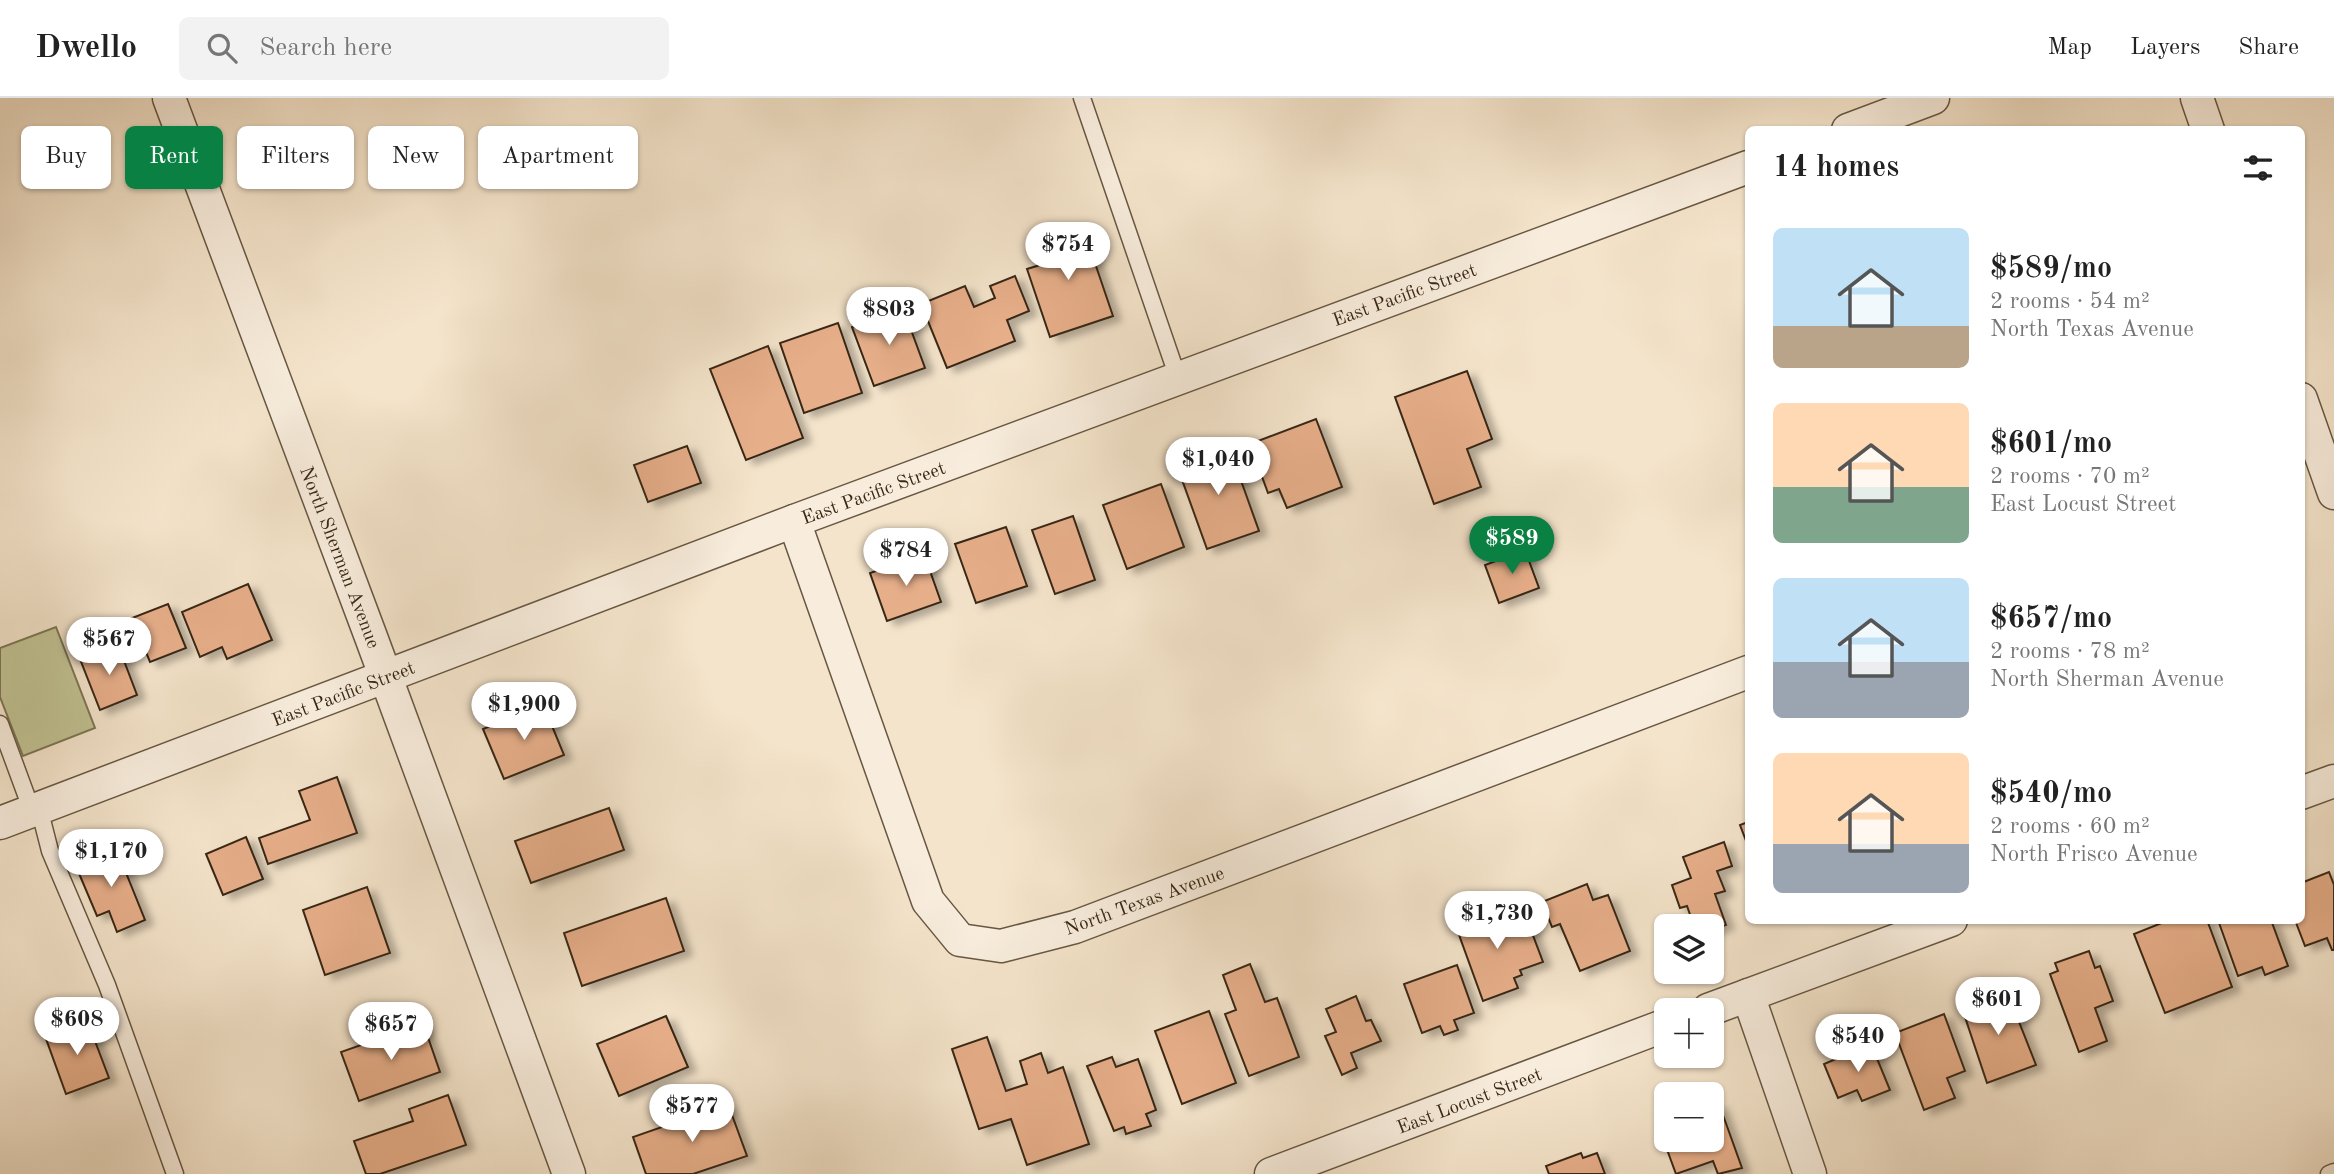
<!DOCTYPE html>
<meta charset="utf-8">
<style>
:root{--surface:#fff;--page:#f2f2f2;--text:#222;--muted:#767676;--line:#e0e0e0;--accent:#0b8043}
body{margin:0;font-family:"Old Standard TT",serif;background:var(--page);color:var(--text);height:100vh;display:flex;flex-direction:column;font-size:26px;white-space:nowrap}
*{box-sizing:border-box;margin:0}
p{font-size:23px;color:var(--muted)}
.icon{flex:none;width:38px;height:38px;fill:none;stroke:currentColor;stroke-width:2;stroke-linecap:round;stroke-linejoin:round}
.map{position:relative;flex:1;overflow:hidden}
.side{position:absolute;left:1745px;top:28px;width:560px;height:798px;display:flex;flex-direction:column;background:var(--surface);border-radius:10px;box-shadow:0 2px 5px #0004}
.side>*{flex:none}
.guide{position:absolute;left:21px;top:28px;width:665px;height:63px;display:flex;gap:14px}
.controls{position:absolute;left:1654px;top:816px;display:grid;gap:14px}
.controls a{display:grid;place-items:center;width:70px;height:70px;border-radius:10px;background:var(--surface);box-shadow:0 2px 5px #0004;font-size:35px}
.price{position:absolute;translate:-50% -60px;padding:0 16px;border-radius:24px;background:#fff;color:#222;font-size:23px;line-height:46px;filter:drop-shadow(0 2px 4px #0008)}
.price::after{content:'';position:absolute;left:50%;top:42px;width:21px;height:16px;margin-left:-10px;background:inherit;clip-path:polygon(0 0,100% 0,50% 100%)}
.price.current{background:var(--accent);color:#fff}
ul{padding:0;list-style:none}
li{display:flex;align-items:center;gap:21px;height:175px;padding:0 28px}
li span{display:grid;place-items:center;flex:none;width:196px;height:140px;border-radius:10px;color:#555}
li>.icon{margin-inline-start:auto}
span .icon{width:84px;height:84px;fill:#fffc;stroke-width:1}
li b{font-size:30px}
h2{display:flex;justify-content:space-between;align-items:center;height:84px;padding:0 28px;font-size:30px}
.chip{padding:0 24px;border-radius:10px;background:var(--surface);box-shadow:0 2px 5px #0004;font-size:24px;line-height:63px}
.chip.current{background:var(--accent);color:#fff}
header{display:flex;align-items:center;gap:42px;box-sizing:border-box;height:98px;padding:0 35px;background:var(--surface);border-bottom:2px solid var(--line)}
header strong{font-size:33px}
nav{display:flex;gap:38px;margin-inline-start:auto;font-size:24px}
.search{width:490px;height:63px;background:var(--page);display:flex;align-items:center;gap:18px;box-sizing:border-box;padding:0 24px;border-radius:10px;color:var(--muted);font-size:26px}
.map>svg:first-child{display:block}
.green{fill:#c1c293;stroke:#7c7554;stroke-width:2}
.building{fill:#e6ae89;stroke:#382815;stroke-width:2;filter:url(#shadow)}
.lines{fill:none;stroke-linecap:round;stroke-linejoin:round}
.lane-casing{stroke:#675742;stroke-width:19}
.street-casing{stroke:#675742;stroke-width:35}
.lane{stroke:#f8eddd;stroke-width:16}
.street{stroke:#f8eddd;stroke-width:32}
.labels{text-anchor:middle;stroke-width:5;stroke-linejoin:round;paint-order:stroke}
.street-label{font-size:19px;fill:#382815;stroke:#f8eddd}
</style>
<header>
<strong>Dwello</strong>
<div class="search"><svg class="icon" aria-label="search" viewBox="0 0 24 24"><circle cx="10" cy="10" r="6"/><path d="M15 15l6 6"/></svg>Search here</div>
<nav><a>Map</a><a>Layers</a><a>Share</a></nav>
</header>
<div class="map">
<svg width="2334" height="1076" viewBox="0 0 2334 1076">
<defs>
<filter id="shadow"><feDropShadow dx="8" dy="4.5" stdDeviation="3.5" flood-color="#0004"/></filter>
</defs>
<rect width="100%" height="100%" fill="#f4e4cb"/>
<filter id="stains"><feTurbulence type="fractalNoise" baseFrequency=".00286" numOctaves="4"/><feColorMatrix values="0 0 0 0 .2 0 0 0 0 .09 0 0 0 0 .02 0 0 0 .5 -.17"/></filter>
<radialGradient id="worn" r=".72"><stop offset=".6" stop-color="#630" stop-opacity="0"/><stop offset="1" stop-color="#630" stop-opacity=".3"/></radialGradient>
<polygon class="green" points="56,529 95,630 23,658 0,599 0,550"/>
<g class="building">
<polygon points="1082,127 1113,218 1050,239 1027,171 1040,167 1032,144"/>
<polygon points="1015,178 1029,213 1007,222 1015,243 947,270 921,206 965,188 974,209 995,200 990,188"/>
<polygon points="903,210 925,270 874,288 852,229"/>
<polygon points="838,225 862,295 804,315 780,245"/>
<polygon points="768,248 803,340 746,362 710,271"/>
<polygon points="1467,273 1492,341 1467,351 1481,389 1434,406 1395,299"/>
<polygon points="1316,321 1342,389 1287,410 1279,391 1268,395 1250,346"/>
<polygon points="1228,346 1259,433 1207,451 1176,365"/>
<polygon points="687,348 701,385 648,404 634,367"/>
<polygon points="1161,386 1184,449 1127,471 1103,407"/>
<polygon points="1073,418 1095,482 1055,496 1032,432"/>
<polygon points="1006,429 1027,488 976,505 955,446"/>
<polygon points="1525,452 1539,490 1499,505 1485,467"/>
<polygon points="924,456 941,504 887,523 870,475"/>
<polygon points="248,486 272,542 227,561 222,549 200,559 182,514"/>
<polygon points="168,506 186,550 150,564 132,520"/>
<polygon points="118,547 137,597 100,612 80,561"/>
<polygon points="543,606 564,657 504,681 483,631"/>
<polygon points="337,679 357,735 268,766 259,740 310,722 299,693"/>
<polygon points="609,710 624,752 531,785 515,743"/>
<polygon points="1748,724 1748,748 1740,727"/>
<polygon points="246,739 263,781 223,797 206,756"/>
<polygon points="1724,744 1732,768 1717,773 1725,793 1715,796 1726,827 1712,832 1712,828 1694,828 1687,808 1680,810 1672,787 1691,780 1683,759"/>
<polygon points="116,750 145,822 117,834 109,813 97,818 75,766"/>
<polygon points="2329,774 2334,787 2334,852 2332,852 2327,840 2305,848 2295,822 2301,822 2301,785"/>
<polygon points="1587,786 1593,802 1608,797 1630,853 1580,873 1560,826 1552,829 1542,804"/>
<polygon points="367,789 390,855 325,877 303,812"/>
<polygon points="666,800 684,853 582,888 564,835"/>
<polygon points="1494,809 1501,828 1526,819 1543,864 1520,872 1522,877 1514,880 1518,890 1483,903 1454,823"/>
<polygon points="2169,822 2207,822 2232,889 2165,915 2134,836"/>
<polygon points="2218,822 2271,822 2288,868 2265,877 2262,869 2238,878"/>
<polygon points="2089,853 2095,870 2100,868 2113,903 2095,910 2107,943 2079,954 2050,876 2058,873 2055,865"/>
<polygon points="1250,866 1265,904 1277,900 1299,959 1249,978 1225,916 1236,912 1223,877"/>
<polygon points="1457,867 1474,915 1454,922 1458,932 1444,937 1440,928 1422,935 1404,886"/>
<polygon points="1995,892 1997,900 2008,896 2036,967 1987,985 1963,913 1981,906 1977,898"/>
<polygon points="1356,898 1366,923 1371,922 1381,943 1351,955 1357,970 1342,977 1325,938 1336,934 1326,911"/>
<polygon points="1209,913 1236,985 1182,1006 1155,933"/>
<polygon points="1944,916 1965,973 1947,980 1955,1000 1924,1012 1895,935"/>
<polygon points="666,918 688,969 619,998 597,946"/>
<polygon points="87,922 109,980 66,996 45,938"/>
<polygon points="423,925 440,974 359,1003 341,954"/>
<polygon points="987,939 1006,993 1027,986 1020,963 1041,955 1048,975 1063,969 1089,1046 1027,1067 1011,1021 979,1031 952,951"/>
<polygon points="1871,946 1890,992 1862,1003 1857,992 1838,1000 1824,966"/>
<polygon points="1112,959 1116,969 1138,961 1156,1012 1146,1016 1151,1028 1126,1036 1124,1029 1114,1033 1087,968"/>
<polygon points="448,997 466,1047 380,1076 366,1076 354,1043 413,1023 409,1011"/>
<polygon points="728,1006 747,1058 693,1076 646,1076 633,1039"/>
<polygon points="1719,1006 1742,1070 1718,1076 1713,1063 1676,1076 1658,1027 1666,1025 1666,1041 1712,1041 1712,1009"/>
<polygon points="1581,1055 1583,1060 1597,1055 1605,1076 1549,1076 1546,1068"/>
</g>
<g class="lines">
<g class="lane-casing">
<g id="lane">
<polyline points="1082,0 1178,280"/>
<polyline points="0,626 32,713"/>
<polyline points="39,710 50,753 107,887 175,1076"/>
<polyline points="2329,1076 2334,1074"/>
</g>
</g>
<g class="street-casing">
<g id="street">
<polyline points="169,0 371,539 569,1076"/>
<polyline points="2197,0 2208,32"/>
<polyline points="1848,32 1933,0"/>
<polyline points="2301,301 2334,395"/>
<polyline points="794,423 928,803 960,842 1001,848 1075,829 1748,574"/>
<polyline points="2301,695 2334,683"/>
<polyline points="0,725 794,423 1748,69"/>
<polyline points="1748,897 1810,1076"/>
<polyline points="1708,912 1951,822"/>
<polyline points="1271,1076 1666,927"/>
</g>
</g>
<use href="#lane" class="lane"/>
<use href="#street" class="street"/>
</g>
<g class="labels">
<g class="street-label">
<text transform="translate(1404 196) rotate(-20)" y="7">East Pacific Street</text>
<text transform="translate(873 394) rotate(-20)" y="7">East Pacific Street</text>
<text transform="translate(341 459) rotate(69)" y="7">North Sherman Avenue</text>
<text transform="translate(343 595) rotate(-21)" y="7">East Pacific Street</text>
<text transform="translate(1144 802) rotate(-20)" y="7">North Texas Avenue</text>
<text transform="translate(1469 1002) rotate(-21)" y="7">East Locust Street</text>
</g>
</g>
<rect width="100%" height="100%" filter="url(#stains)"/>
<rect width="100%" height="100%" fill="url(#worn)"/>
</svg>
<div class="controls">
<a><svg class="icon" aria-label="layers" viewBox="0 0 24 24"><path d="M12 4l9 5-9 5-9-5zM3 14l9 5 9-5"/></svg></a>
<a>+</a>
<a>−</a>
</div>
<b class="price" style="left:1068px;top:184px">$754</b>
<b class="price" style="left:889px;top:249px">$803</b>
<b class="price" style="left:1218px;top:399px">$1,040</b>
<b class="price current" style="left:1512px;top:478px">$589</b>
<b class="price" style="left:906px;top:490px">$784</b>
<b class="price" style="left:109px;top:579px">$567</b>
<b class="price" style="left:524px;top:644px">$1,900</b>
<b class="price" style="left:111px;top:791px">$1,170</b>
<b class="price" style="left:1497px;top:853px">$1,730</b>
<b class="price" style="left:1998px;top:939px">$601</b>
<b class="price" style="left:77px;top:959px">$608</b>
<b class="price" style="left:391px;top:964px">$657</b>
<b class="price" style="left:1858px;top:976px">$540</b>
<b class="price" style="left:692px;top:1046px">$577</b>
<div class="guide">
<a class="chip">Buy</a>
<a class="chip current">Rent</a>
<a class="chip">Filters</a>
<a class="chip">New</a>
<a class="chip">Apartment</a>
</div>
<section class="side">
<h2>14 homes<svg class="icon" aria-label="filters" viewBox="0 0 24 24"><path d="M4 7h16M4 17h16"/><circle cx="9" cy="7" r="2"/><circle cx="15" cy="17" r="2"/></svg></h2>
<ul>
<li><span style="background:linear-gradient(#bfe0f5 70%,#b9a48a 0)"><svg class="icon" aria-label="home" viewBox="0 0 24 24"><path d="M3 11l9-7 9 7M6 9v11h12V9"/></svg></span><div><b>$589/mo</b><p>2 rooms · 54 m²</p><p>North Texas Avenue</p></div></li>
<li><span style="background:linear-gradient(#ffd9b3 60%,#7fa58c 0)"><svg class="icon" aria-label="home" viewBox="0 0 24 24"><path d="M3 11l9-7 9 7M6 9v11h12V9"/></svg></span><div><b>$601/mo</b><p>2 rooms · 70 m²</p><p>East Locust Street</p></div></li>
<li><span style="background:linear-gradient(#bfe0f5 60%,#9aa5b1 0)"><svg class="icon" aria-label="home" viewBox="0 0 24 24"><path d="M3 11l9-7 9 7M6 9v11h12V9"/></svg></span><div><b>$657/mo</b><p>2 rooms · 78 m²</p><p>North Sherman Avenue</p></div></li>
<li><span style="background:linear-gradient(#ffd9b3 65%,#9aa5b1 0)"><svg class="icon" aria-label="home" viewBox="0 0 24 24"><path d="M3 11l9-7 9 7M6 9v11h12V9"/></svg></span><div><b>$540/mo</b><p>2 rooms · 60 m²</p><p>North Frisco Avenue</p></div></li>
</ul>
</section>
</div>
